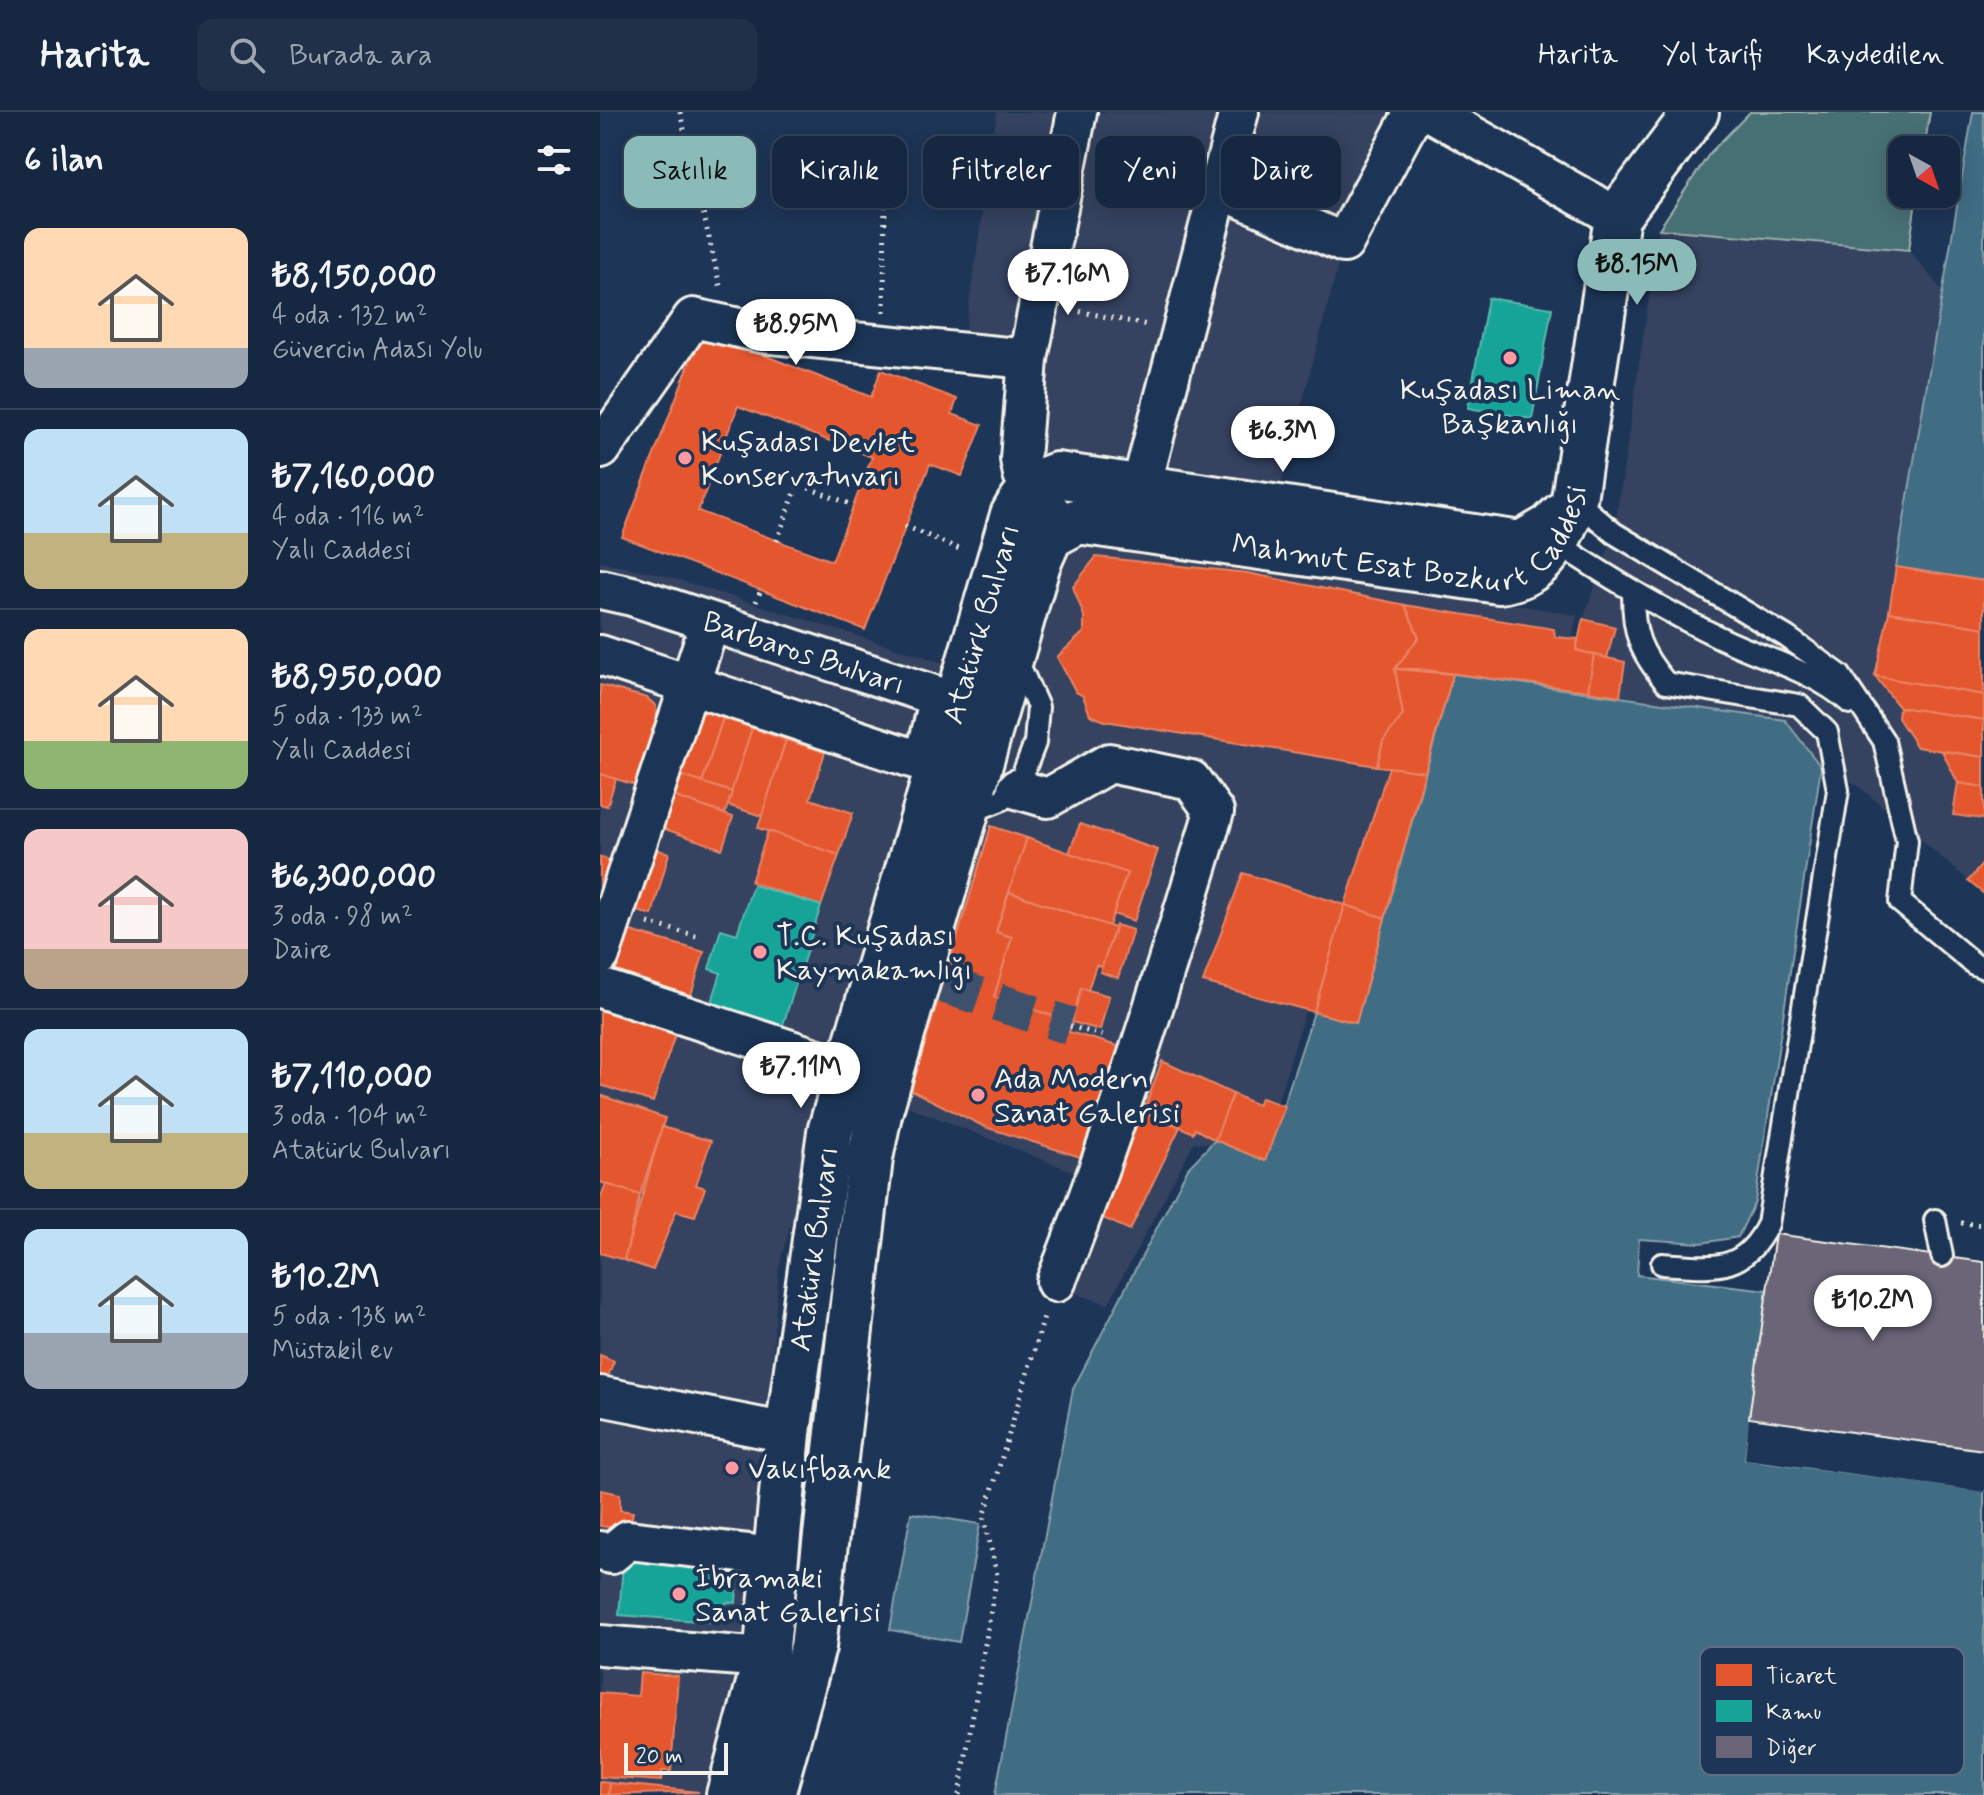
<!DOCTYPE html>
<html lang="tr">
<meta charset="utf-8">
<style>
:root{--surface:#162841;--page:#1f3048;--text:#f1f3f6;--muted:#9ea6b1;--line:#35445a;--accent:#8bbbb9}
body{margin:0;font-family:Mynerve,sans-serif;background:var(--page);color:var(--text);height:100vh;display:flex;flex-direction:column;font-size:30px;white-space:nowrap}
*{box-sizing:border-box;margin:0}
p{font-size:26px;color:var(--muted)}
.icon{flex:none;width:44px;height:44px;fill:none;stroke:currentColor;stroke-width:2;stroke-linecap:round;stroke-linejoin:round}
.map{position:relative;flex:1;overflow:hidden}
.panel{display:flex;flex-direction:column;background:var(--surface);width:600px}
.panel>*{flex:none}
.guide{position:absolute;left:24px;top:24px;width:760px;height:72px;display:flex;gap:16px}
.needle{width:52px;rotate:140deg}
.buttons{position:absolute;left:1288px;top:24px;display:grid;gap:16px}
.buttons a{display:grid;place-items:center;width:72px;height:72px;border-radius:16px;background:var(--surface);box-shadow:0 4px 20px #0003,0 0 0 2px var(--line);font-size:40px}
.scale{position:absolute;left:24px;bottom:20px;width:104px;box-sizing:border-box;padding-left:8px;border:4px solid #f4f1e8;border-top:0;font-size:22px;line-height:28px;white-space:nowrap;color:#f4f1e8;-webkit-text-stroke:6px #1d3557;paint-order:stroke}
.price{position:absolute;translate:-50% -68px;padding:0 18px;border-radius:28px;background:#fff;color:#222;font-size:26px;line-height:52px;filter:drop-shadow(0 2px 4px #0008)}
.price::after{content:'';position:absolute;left:50%;top:48px;width:24px;height:18px;margin-left:-12px;background:inherit;clip-path:polygon(0 0,100% 0,50% 100%)}
.price.active{background:var(--accent);color:#111}
ul{padding:0;list-style:none}
li{display:flex;align-items:center;gap:24px;height:200px;padding:0 24px}
li+li{border-top:2px solid var(--line)}
li span{display:grid;place-items:center;flex:none;width:224px;height:160px;border-radius:16px;color:#555}
li>.icon{margin-inline-start:auto}
span .icon{width:96px;height:96px;fill:#fffc;stroke-width:1}
li b{font-size:34px}
h2{display:flex;justify-content:space-between;align-items:center;height:96px;padding:0 24px;font-size:34px}
.chip{padding:0 28px;border-radius:16px;background:var(--surface);box-shadow:0 4px 20px #0003,0 0 0 2px var(--line);font-size:28px;line-height:72px}
.chip.active{background:var(--accent);color:#111}
header{display:flex;align-items:center;gap:48px;box-sizing:border-box;height:112px;padding:0 40px;background:var(--surface);border-bottom:2px solid var(--line)}
header strong{font-size:38px}
nav{display:flex;gap:44px;margin-inline-start:auto;font-size:28px}
.search{width:560px;height:72px;background:var(--page);display:flex;align-items:center;gap:20px;box-sizing:border-box;padding:0 28px;border-radius:16px;color:var(--muted);font-size:30px}
main{display:flex;flex:1;min-height:0}
.map>svg:first-child{display:block}
.built{fill:#344361}
.green{fill:#476f74;stroke:#9eb0ae;stroke-width:2}
.water{fill:#406c84;stroke:#88a1ac;stroke-width:2}
.pier{fill:#1d3557}
.shops{fill:#e4572e;stroke:#e98566;stroke-width:2;fill-rule:evenodd}
.public{fill:#17a398;stroke:#59bab0;stroke-width:2}
.building{fill:#6a6577;stroke:#f4f1e8;stroke-width:2}
.lines{fill:none;stroke-linecap:round;stroke-linejoin:round}
.street-tunnel{stroke:#3d516d;stroke-width:38;stroke-dasharray:38 19;stroke-linecap:butt}
.lane-casing{stroke:#f4f1e8;stroke-width:26}
.street-casing{stroke:#f4f1e8;stroke-width:44}
.secondary-casing{stroke:#f4f1e8;stroke-width:50}
.path{stroke:#f4f1e8;stroke-width:5;stroke-dasharray:2 6;stroke-linecap:butt}
.lane{stroke:#1d3557;stroke-width:20}
.street{stroke:#1d3557;stroke-width:38}
.secondary{stroke:#1d3557;stroke-width:44}
.poi-dot{fill:#ff9aa2;stroke:#1d3557;stroke-width:3}
.labels{text-anchor:middle;stroke-width:8;stroke-linejoin:round;paint-order:stroke}
.poi-label{font-size:30px;fill:#f4f1e8;stroke:#1d3557;text-anchor:start}
.street-label{font-size:30px;fill:#f4f1e8;stroke:#1d3557}
.key{fill:#1d3557;stroke:#5e6d82;stroke-width:2}
.key-label{font-size:22px;fill:#f4f1e8}
</style>
<header>
<strong>Harita</strong>
<div class="search"><svg class="icon" aria-label="search" viewBox="0 0 24 24"><circle cx="10" cy="10" r="6"/><path d="M15 15l6 6"/></svg>Burada ara</div>
<nav><a>Harita</a><a>Yol tarifi</a><a>Kaydedilen</a></nav>
</header>
<main>
<section class="panel">
<h2>6 ilan<svg class="icon" aria-label="filters" viewBox="0 0 24 24"><path d="M4 7h16M4 17h16"/><circle cx="9" cy="7" r="2"/><circle cx="15" cy="17" r="2"/></svg></h2>
<ul>
<li><span style="background:linear-gradient(#ffd9b3 75%,#9aa5b1 0)"><svg class="icon" aria-label="home" viewBox="0 0 24 24"><path d="M3 11l9-7 9 7M6 9v11h12V9"/></svg></span><div><b>₺8,150,000</b><p>4 oda · 132 m²</p><p>Güvercin Adası Yolu</p></div></li>
<li><span style="background:linear-gradient(#bfe0f5 65%,#c2b280 0)"><svg class="icon" aria-label="home" viewBox="0 0 24 24"><path d="M3 11l9-7 9 7M6 9v11h12V9"/></svg></span><div><b>₺7,160,000</b><p>4 oda · 116 m²</p><p>Yalı Caddesi</p></div></li>
<li><span style="background:linear-gradient(#ffd9b3 70%,#8fb573 0)"><svg class="icon" aria-label="home" viewBox="0 0 24 24"><path d="M3 11l9-7 9 7M6 9v11h12V9"/></svg></span><div><b>₺8,950,000</b><p>5 oda · 133 m²</p><p>Yalı Caddesi</p></div></li>
<li><span style="background:linear-gradient(#f6c9c9 75%,#b9a48a 0)"><svg class="icon" aria-label="home" viewBox="0 0 24 24"><path d="M3 11l9-7 9 7M6 9v11h12V9"/></svg></span><div><b>₺6,300,000</b><p>3 oda · 98 m²</p><p>Daire</p></div></li>
<li><span style="background:linear-gradient(#bfe0f5 65%,#c2b280 0)"><svg class="icon" aria-label="home" viewBox="0 0 24 24"><path d="M3 11l9-7 9 7M6 9v11h12V9"/></svg></span><div><b>₺7,110,000</b><p>3 oda · 104 m²</p><p>Atatürk Bulvarı</p></div></li>
<li><span style="background:linear-gradient(#bfe0f5 65%,#9aa5b1 0)"><svg class="icon" aria-label="home" viewBox="0 0 24 24"><path d="M3 11l9-7 9 7M6 9v11h12V9"/></svg></span><div><b>₺10.2M</b><p>5 oda · 138 m²</p><p>Müstakil ev</p></div></li>
</ul>
</section>
<div class="map">
<svg width="1384" height="1683" viewBox="0 0 1384 1683">
<rect width="100%" height="100%" fill="#1d3557"/>
<filter id="ink" filterUnits="userSpaceOnUse"><feTurbulence type="fractalNoise" baseFrequency=".0125" numOctaves="2"/><feDisplacementMap in="SourceGraphic" scale="16" xChannelSelector="R" yChannelSelector="G"/><feConvolveMatrix kernelMatrix="1 2 1 2 8 2 1 2 1" color-interpolation-filters="sRGB"/></filter>
<g filter="url(#ink)">
<g class="built">
<polygon points="397,0 814,0 744,131 675,395 420,347 428,247 362,240"/>
<polygon points="1059,117 1309,138 1344,181 1296,454 1384,469 1384,782 1256,672 1221,655 1185,608 988,579 994,543 976,538 983,507 1014,421"/>
<polygon points="465,417 977,503 963,566 851,554 708,890 662,1041 594,1030 508,1192 443,1171 479,1062 231,964 179,1155 152,1521 113,1683 0,1683 0,450 56,461 415,573"/>
</g>
<polygon class="green" points="1150,0 1330,0 1324,38 1302,38 1302,82 1317,82 1309,138 1059,117 1110,41"/>
<g class="water">
<polygon points="1373,0 1384,0 1384,469 1296,455"/>
<polygon points="853,562 1185,608 1221,655 1155,1090 1138,1125 1101,1131 1039,1127 1037,1163 1167,1178 1145,1347 1384,1379 1384,1683 395,1683 473,1277 588,1056 615,1028 665,1049 714,900 756,911"/>
<polygon points="311,1401 380,1412 359,1530 290,1518"/>
</g>
<polygon class="pier" points="1149,1306 1153,1306 1149,1344 1384,1375 1384,1380 1145,1347"/>
<g class="shops">
<path d="M102 219 271 285 281 258 357 287 352 302 382 313 362 364 330 352 265 518 22 425ZM138 294 272 345 232 449 98 399Z"/>
<polygon points="496,445 648,461 805,493 819,525 795,557 803,603 783,629 777,654 505,609 490,603 483,584 476,580 457,545 484,520 484,504 473,475"/>
<polygon points="1296,455 1384,469 1384,516 1289,500"/>
<polygon points="805,493 954,517 955,525 978,527 976,538 994,543 988,579 818,557 795,557 819,525"/>
<polygon points="1289,500 1384,516 1384,583 1275,564"/>
<polygon points="983,507 1015,515 1007,546 976,538"/>
<polygon points="994,543 1025,550 1020,584 988,579"/>
<polygon points="795,557 853,562 825,660 777,654 783,629 803,603"/>
<polygon points="1275,564 1384,583 1384,608 1299,595"/>
<polygon points="0,573 47,586 55,593 58,605 35,673 0,662"/>
<polygon points="1299,595 1384,608 1384,645 1317,635 1298,606"/>
<polygon points="93,597 123,606 102,671 73,661"/>
<polygon points="123,606 152,616 132,680 102,671"/>
<polygon points="152,616 186,628 162,704 127,693"/>
<polygon points="186,628 225,640 210,687 253,701 239,743 158,716"/>
<polygon points="1342,639 1384,645 1384,675 1358,671"/>
<polygon points="789,655 825,660 785,806 745,793"/>
<polygon points="73,661 132,680 125,702 67,682"/>
<polygon points="0,662 16,667 7,694 0,692"/>
<polygon points="1358,671 1384,675 1384,707 1353,703"/>
<polygon points="67,682 133,705 122,737 56,714"/>
<polygon points="480,712 558,738 534,809 513,802 527,761 469,741"/>
<polygon points="391,714 427,726 396,820 412,825 394,885 472,910 469,920 528,937 490,1048 385,1015 311,978"/>
<polygon points="168,719 239,743 221,794 151,770"/>
<polygon points="427,726 527,761 509,814 409,780"/>
<polygon points="47,735 69,741 52,803 26,796"/>
<polygon points="0,745 15,750 0,789"/>
<polygon points="1384,750 1384,782 1368,769"/>
<polygon points="643,761 745,793 714,900 603,870"/>
<polygon points="409,780 515,816 502,855 496,853 488,878 481,876 472,910 394,885 412,825 396,820"/>
<polygon points="745,793 785,806 756,911 714,900"/>
<polygon points="516,813 533,818 518,866 500,860"/>
<polygon points="27,818 104,840 88,893 11,871"/>
<polygon points="481,876 509,884 500,918 472,910"/>
<polygon points="5,886 79,910 53,990 0,973 0,901"/>
<polygon points="562,949 633,982 615,1028 595,1017 593,1021 544,998"/>
<polygon points="633,982 657,993 661,986 685,994 665,1049 615,1028"/>
<polygon points="0,983 65,1006 40,1083 0,1070"/>
<polygon points="530,995 580,1015 530,1118 496,1103"/>
<polygon points="62,1015 111,1029 96,1073 105,1076 95,1104 76,1099 53,1158 24,1148"/>
<polygon points="6,1072 40,1083 24,1148 0,1141 0,1087"/>
<polygon points="0,1243 14,1249 1,1282 0,1282"/>
<polygon points="1,1378 20,1382 20,1398 33,1400 29,1418 0,1414"/>
<polygon points="40,1561 78,1564 71,1659 62,1659 61,1669 0,1665 0,1581 38,1584"/>
<polygon points="0,1670 10,1671 9,1683 0,1683"/>
<polygon points="10,1671 99,1680 9,1683"/>
</g>
<g class="public">
<polygon points="888,186 952,196 932,307 868,296"/>
<polygon points="153,773 221,794 180,922 109,899 121,861 109,857 121,817 137,822"/>
<polygon points="24,1440 127,1448 125,1472 137,1473 136,1491 126,1490 124,1511 19,1503"/>
</g>
<polygon class="building" points="1175,1122 1384,1150 1384,1338 1149,1306"/>
<g class="lines">
<polyline class="street-tunnel" points="343,872 470,914"/>
<g class="lane-casing">
<g id="lane">
<polyline points="974,387 1014,421 1187,525 1240,563 1284,629 1307,729 1300,790 1374,852 1384,856"/>
<path d="M957 431C1011 467 1064 499 1123 527 1165 547 1216 560 1250 591"/>
<path d="M1033 482C1033 522 1040 540 1066 571L1199 593 1227 620 1238 678 1168 1112C1143 1163 1112 1155 1062 1152"/>
<polyline points="368,701 401,688 417,677 435,631 438,595 417,548"/>
<polyline points="1335,1108 1342,1144"/>
</g>
</g>
<g class="street-casing">
<g id="street">
<polyline points="830,0 1017,105"/>
<polyline points="618,76 744,131 814,0"/>
<polyline points="1,337 93,206 162,221 428,247"/>
<polyline points="541,375 639,0"/>
<polyline points="462,415 423,362 420,347 428,247 477,0"/>
<path id="s1" d="M0 477 32 484 340 585 324 650 0 543"/>
<path d="M417 677 448 686 509 651 591 668 614 700C566 858 517 1016 456 1170"/>
<polyline points="0,843 110,511"/>
<polyline points="0,876 249,957"/>
<polyline points="0,1284 188,1321"/>
<polyline points="0,1439 11,1442 28,1428 175,1445"/>
<polyline points="0,1533 166,1546"/>
</g>
</g>
<g class="secondary-casing">
<g id="secondary">
<path id="s2" d="M129 1683 166 1546 188 1321 230 1020 413 403C424 383 435 370 457 363L921 432 950 415 963 402"/>
<path id="s3" d="M172 1683 213 1535 270 1046 279 1002 438 451 450 424 478 409 899 469C943 464 962 426 974 387L1017 105 1096 0"/>
</g>
</g>
<g class="path">
<polyline points="80,0 120,174"/>
<polyline points="472,198 548,213"/>
<polyline points="284,200 285,71"/>
<polyline points="305,414 364,439"/>
<polyline points="177,429 198,372 253,393"/>
<polyline points="156,490 161,478"/>
<polyline points="48,811 97,824"/>
<polyline points="470,914 507,925"/>
<polyline points="1361,1111 1384,1113"/>
<polyline points="359,1683 397,1463 384,1405 445,1202"/>
</g>
<use href="#lane" class="lane"/>
<use href="#street" class="street"/>
<use href="#secondary" class="secondary"/>
</g>
</g>
<g class="poi-dot">
<circle cx="910" cy="246" r="8"/>
<circle cx="85" cy="346" r="8"/>
<circle cx="160" cy="840" r="8"/>
<circle cx="378" cy="983" r="8"/>
<circle cx="132" cy="1356" r="8"/>
<circle cx="79" cy="1482" r="8"/>
</g>
<g class="labels">
<g class="poi-label">
<text x="910" y="287" text-anchor="middle">Kuşadası Liman<tspan x="910" dy="34">Başkanlığı</tspan></text>
<text x="101" y="339">Kuşadası Devlet<tspan x="101" dy="34">Konservatuvarı</tspan></text>
<text x="176" y="833">T.C. Kuşadası<tspan x="176" dy="34">Kaymakamlığı</tspan></text>
<text x="394" y="976">Ada Modern<tspan x="394" dy="34">Sanat Galerisi</tspan></text>
<text x="148" y="1366">Vakıfbank</text>
<text x="95" y="1475">İbramaki<tspan x="95" dy="34">Sanat Galerisi</tspan></text>
</g>
<g class="street-label">
<text dy="10" stroke="none"><textPath href="#s3" startOffset="1682">Mahmut Esat Bozkurt Caddesi</textPath></text>
<text dy="10" stroke="none"><textPath href="#s2" startOffset="1202">Atatürk Bulvarı</textPath></text>
<text dy="10" stroke="none"><textPath href="#s1" startOffset="214">Barbaros Bulvarı</textPath></text>
<text dy="10" stroke="none"><textPath href="#s2" startOffset="554">Atatürk Bulvarı</textPath></text>
</g>
</g>
<rect x="1100" y="1535" width="264" height="128" rx="12" class="key"/>
<rect x="1116" y="1552" width="36" height="22" fill="#e4572e"/>
<rect x="1116" y="1588" width="36" height="22" fill="#17a398"/>
<rect x="1116" y="1624" width="36" height="22" fill="#6a6577"/>
<g class="key-label">
<text x="1166" y="1571">Ticaret</text>
<text x="1166" y="1607">Kamu</text>
<text x="1166" y="1643">Diğer</text>
</g>
</svg>
<div class="buttons">
<a><svg class="needle" viewBox="-14 -14 28 28"><path d="M0-13l5 13h-10z" fill="#e53935"/><path d="M0 13l5-13h-10z" fill="#9ea6b1"/></svg></a>
</div>
<div class="scale">20 m</div>
<b class="price active" style="left:1037px;top:195px">₺8.15M</b>
<b class="price" style="left:468px;top:205px">₺7.16M</b>
<b class="price" style="left:196px;top:255px">₺8.95M</b>
<b class="price" style="left:683px;top:362px">₺6.3M</b>
<b class="price" style="left:201px;top:998px">₺7.11M</b>
<b class="price" style="left:1273px;top:1231px">₺10.2M</b>
<div class="guide">
<a class="chip active">Satılık</a>
<a class="chip">Kiralık</a>
<a class="chip">Filtreler</a>
<a class="chip">Yeni</a>
<a class="chip">Daire</a>
</div>
</div>
</main>
